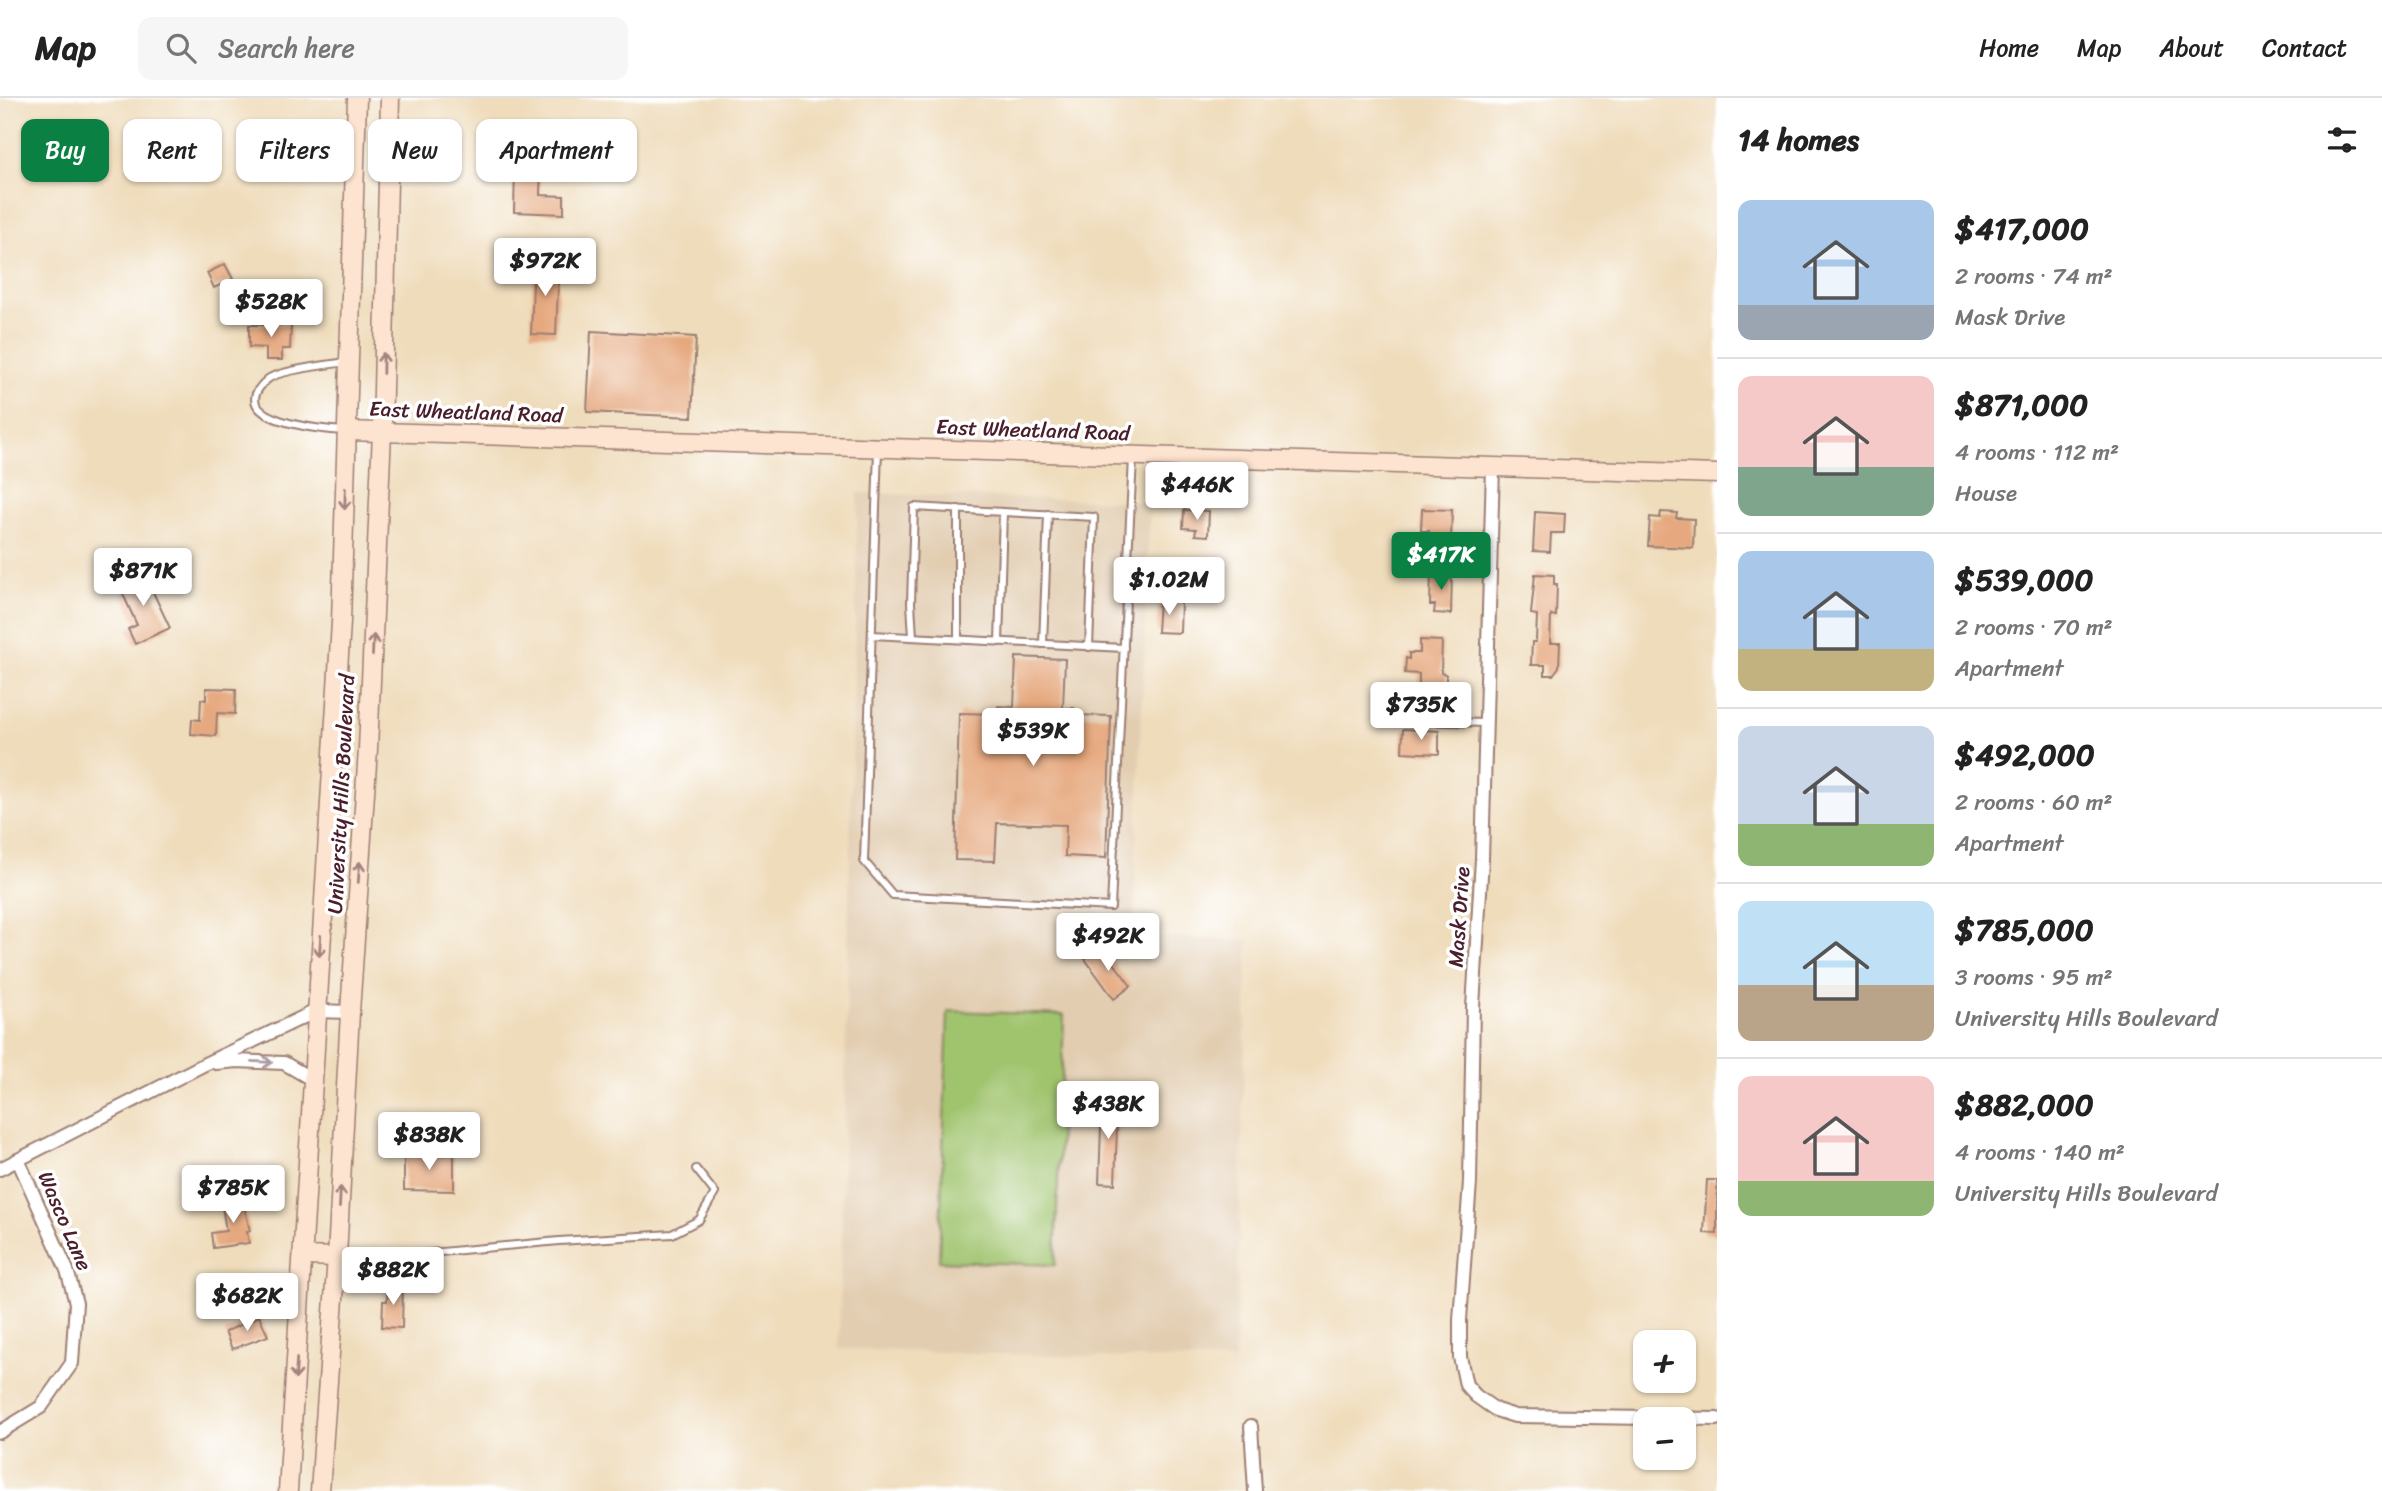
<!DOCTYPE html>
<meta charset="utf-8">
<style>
:root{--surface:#fff;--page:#f6f6f6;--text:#222;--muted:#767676;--line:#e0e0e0;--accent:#0b8043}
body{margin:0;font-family:Sriracha,sans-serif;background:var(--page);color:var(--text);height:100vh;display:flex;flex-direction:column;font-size:26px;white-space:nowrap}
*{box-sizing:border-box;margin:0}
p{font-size:23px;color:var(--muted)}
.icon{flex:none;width:38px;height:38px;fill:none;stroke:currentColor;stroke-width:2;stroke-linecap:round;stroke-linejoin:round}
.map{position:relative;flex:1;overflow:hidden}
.panel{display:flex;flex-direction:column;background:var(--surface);width:665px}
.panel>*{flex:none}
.top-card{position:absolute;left:21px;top:21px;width:665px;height:63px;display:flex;gap:14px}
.buttons{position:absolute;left:1633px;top:1232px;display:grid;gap:14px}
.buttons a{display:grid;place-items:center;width:63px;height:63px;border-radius:14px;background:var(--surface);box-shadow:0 2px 5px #0004;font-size:35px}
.price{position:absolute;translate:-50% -60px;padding:0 16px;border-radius:7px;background:#fff;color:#222;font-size:23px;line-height:46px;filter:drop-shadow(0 2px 4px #0008)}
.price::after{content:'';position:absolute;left:50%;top:42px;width:21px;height:16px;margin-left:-10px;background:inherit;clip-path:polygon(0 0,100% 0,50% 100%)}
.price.current{background:var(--accent);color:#fff}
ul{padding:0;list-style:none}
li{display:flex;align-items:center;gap:21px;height:175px;padding:0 21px}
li+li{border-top:2px solid var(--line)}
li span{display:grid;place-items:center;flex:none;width:196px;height:140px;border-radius:14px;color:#555}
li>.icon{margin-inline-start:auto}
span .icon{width:84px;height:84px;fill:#fffc;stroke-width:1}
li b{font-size:30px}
h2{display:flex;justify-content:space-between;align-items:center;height:84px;padding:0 21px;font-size:30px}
.tag{padding:0 24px;border-radius:14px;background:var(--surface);box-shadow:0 2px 5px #0004;font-size:24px;line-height:63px}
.tag.current{background:var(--accent);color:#fff}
header{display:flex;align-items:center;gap:42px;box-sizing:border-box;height:98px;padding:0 35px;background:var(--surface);border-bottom:2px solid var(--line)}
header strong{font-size:33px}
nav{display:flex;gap:38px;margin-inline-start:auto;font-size:24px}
.search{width:490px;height:63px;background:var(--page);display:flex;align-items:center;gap:18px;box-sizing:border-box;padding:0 24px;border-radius:14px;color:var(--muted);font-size:26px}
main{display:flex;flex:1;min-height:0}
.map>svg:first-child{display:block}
.built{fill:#e2cdb1}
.green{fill:#a0c46e;stroke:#75724c;stroke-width:2}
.building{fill:#e6a97f}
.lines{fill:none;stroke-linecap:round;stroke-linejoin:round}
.lane-casing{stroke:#9c7e73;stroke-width:10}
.street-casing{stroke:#9c7e73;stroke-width:16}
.secondary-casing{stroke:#9c7e73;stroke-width:21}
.lane{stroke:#fff;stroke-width:6}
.street{stroke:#fff;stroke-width:12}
.secondary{stroke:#fde4d1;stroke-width:18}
.oneway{stroke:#a4827e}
.oneway2{stroke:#ae9aa0}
.labels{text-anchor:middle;stroke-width:7;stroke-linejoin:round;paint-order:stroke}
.street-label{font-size:21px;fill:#4a1f2b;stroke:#fff}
</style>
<header>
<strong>Map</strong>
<div class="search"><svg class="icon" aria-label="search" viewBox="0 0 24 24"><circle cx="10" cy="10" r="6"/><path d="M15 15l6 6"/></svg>Search here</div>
<nav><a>Home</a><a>Map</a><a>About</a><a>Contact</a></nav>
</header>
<main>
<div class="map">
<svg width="1717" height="1393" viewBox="0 0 1717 1393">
<rect width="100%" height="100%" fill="#fff"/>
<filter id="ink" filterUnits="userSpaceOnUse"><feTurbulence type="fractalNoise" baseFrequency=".0143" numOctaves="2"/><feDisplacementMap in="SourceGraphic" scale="14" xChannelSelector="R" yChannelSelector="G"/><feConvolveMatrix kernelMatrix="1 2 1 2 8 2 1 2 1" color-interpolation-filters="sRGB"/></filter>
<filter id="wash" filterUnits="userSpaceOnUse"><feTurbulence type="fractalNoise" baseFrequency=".00686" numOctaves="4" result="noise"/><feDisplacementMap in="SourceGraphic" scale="28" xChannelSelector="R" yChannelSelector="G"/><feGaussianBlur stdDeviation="1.57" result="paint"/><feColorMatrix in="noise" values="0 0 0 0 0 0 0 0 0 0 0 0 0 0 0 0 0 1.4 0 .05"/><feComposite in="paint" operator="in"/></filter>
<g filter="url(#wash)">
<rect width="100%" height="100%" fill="#efdcbb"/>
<polygon class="built" points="858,395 1150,404 1133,838 1248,842 1235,1263 839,1251"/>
<polygon class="green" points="948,913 1064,917 1055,1167 939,1163"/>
<g id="blocks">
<g class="building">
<polygon points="515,68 541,69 540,97 564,98 564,116 514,114"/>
<polygon points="534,162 559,163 556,237 531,236"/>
<polygon points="225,166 233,181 214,190 207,175"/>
<polygon points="249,227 291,227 290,251 282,251 282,262 266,262 266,250 249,249"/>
<polygon points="591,233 696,239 692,319 587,314"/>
<polygon points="1422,411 1452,412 1451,442 1428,443 1429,433 1421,433"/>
<polygon points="1184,412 1209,413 1208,438 1195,437 1196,431 1183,430"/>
<polygon points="1535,414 1565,416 1564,435 1551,435 1550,454 1533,453"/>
<polygon points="1661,414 1677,415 1676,420 1694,421 1693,450 1648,448 1650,419 1660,420"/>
<polygon points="143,473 170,530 135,546 128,531 137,527 118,485"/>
<polygon points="1431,474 1452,475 1451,516 1434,515 1435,507 1430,507"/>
<polygon points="1535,476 1554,477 1554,486 1557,486 1556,518 1551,517 1550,545 1560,545 1559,569 1553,577 1545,577 1545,567 1531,567 1532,544 1536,544 1537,517 1531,516"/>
<polygon points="1159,502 1181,503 1180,535 1157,534"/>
<polygon points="1420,542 1442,543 1441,575 1446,576 1446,589 1419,587 1419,576 1405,575 1406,560 1409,561 1409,555 1420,555"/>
<polygon points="1016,559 1065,561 1063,610 1074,610 1074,617 1111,618 1106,760 1065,758 1066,727 997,725 995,763 955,762 959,615 998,616 998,608 1014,609"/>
<polygon points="206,590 236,591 235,616 217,615 216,638 191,636 192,621 200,622 201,601 206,602"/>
<polygon points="1403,631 1439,633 1439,656 1402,654"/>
<polygon points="1102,849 1131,888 1114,901 1085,861"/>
<polygon points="1102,1000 1118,1001 1115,1086 1099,1085"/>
<polygon points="404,1056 454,1057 454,1093 404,1092"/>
<polygon points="1707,1082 1717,1082 1717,1136 1704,1135"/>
<polygon points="242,1099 250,1133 247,1134 249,1145 213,1150 211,1135 226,1133 221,1102"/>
<polygon points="388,1186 403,1186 402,1230 382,1229 383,1203 387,1203"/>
<polygon points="259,1218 268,1238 232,1251 225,1234"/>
</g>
</g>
</g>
<g filter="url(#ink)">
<use href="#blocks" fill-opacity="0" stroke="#9c7e73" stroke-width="2"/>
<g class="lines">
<g class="lane-casing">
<g id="lane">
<path d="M345 333C323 332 219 322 268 281 279 272 332 266 347 264"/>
<polyline points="878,351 864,763 893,797 1111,809 1133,360"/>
<polyline points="872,537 1124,550"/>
<polyline points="913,539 911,505 914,409 1094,419 1089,549"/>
<polyline points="958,541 958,411"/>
<polyline points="999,544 1003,414"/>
<polyline points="1043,546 1048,416"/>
<polyline points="1380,622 1485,625"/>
<polyline points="339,1159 367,1161 559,1143 672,1136 699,1122 715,1095 696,1071"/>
</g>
</g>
<g class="street-casing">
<g id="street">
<polyline points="1493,369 1482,761 1473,909 1470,1084 1460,1222 1460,1259 1466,1287 1476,1298 1496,1312 1515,1318 1717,1321"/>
<polyline points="216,965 237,963 284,965 313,982"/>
<polyline points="0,1071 205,966 316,913 350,914"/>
<polyline points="1251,1328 1255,1393"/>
<polyline points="0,1334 41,1309 72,1265 76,1205 67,1172 18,1062"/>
</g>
</g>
<g class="secondary-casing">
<g id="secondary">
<polyline points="347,333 1717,376"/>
<polyline points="303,1158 337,1159"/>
<polyline points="288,1393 341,524 357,0"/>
<polyline points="320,1393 337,1159 350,914 368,651 382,334 390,0"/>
</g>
</g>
<use href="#lane" class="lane"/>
<use href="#street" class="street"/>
<use href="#secondary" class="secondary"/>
</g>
<defs><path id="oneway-shaft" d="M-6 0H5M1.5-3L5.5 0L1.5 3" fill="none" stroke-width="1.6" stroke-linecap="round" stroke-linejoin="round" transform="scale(1.75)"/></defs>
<g class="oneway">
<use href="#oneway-shaft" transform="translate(383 265) rotate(-89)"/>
<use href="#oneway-shaft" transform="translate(345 401) rotate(92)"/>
<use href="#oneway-shaft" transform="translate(373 547) rotate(-87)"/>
<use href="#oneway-shaft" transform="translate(359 774) rotate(-86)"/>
<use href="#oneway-shaft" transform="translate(320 848) rotate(94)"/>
<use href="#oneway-shaft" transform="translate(340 1099) rotate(-87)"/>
<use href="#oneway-shaft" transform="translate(296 1271) rotate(94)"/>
</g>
<use class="oneway2" href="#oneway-shaft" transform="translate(262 964) rotate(3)"/>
</g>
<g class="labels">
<g class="street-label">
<text transform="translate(466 314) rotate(2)" y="7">East Wheatland Road</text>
<text transform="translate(1033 332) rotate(2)" y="7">East Wheatland Road</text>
<text transform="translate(341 696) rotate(-87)" y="7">University Hills Boulevard</text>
<text transform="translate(1459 819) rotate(-86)" y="7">Mask Drive</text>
<text transform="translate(65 1123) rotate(67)" y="7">Wasco Lane</text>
</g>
</g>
</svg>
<div class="buttons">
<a>+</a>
<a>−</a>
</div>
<b class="price" style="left:545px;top:200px">$972K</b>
<b class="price" style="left:271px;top:241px">$528K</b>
<b class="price" style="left:1197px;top:424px">$446K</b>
<b class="price current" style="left:1441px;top:494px">$417K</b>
<b class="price" style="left:143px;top:510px">$871K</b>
<b class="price" style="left:1169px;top:519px">$1.02M</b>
<b class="price" style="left:1421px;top:644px">$735K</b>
<b class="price" style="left:1033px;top:670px">$539K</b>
<b class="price" style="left:1108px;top:875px">$492K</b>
<b class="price" style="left:1108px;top:1043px">$438K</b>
<b class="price" style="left:429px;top:1074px">$838K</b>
<b class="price" style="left:233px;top:1127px">$785K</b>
<b class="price" style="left:393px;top:1209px">$882K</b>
<b class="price" style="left:247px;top:1235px">$682K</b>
<div class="top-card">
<a class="tag current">Buy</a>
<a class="tag">Rent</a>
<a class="tag">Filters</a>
<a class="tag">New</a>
<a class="tag">Apartment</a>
</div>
</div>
<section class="panel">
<h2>14 homes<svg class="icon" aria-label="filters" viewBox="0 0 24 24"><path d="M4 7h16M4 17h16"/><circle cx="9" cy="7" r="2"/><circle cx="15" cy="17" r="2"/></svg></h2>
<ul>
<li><span style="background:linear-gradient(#a9c7e8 75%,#9aa5b1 0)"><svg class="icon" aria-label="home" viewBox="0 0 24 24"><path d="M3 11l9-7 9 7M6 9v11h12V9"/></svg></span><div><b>$417,000</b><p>2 rooms · 74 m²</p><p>Mask Drive</p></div></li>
<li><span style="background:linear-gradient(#f6c9c9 65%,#7fa58c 0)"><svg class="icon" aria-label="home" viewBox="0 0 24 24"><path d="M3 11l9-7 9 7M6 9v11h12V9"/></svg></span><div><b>$871,000</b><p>4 rooms · 112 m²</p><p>House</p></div></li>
<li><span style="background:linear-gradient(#a9c7e8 70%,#c2b280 0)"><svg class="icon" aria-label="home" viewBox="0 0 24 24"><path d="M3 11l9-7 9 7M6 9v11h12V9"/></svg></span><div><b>$539,000</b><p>2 rooms · 70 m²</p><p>Apartment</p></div></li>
<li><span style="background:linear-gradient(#c9d6e8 70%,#8fb573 0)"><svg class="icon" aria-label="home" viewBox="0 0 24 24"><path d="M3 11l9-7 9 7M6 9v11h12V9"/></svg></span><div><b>$492,000</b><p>2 rooms · 60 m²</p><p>Apartment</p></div></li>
<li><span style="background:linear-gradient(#bfe0f5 60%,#b9a48a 0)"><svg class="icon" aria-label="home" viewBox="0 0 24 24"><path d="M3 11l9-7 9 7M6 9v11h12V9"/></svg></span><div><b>$785,000</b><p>3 rooms · 95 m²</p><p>University Hills Boulevard</p></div></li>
<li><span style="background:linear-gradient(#f6c9c9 75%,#8fb573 0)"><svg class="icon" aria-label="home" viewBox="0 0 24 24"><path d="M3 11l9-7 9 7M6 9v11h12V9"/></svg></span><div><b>$882,000</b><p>4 rooms · 140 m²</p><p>University Hills Boulevard</p></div></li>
</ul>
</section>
</main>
